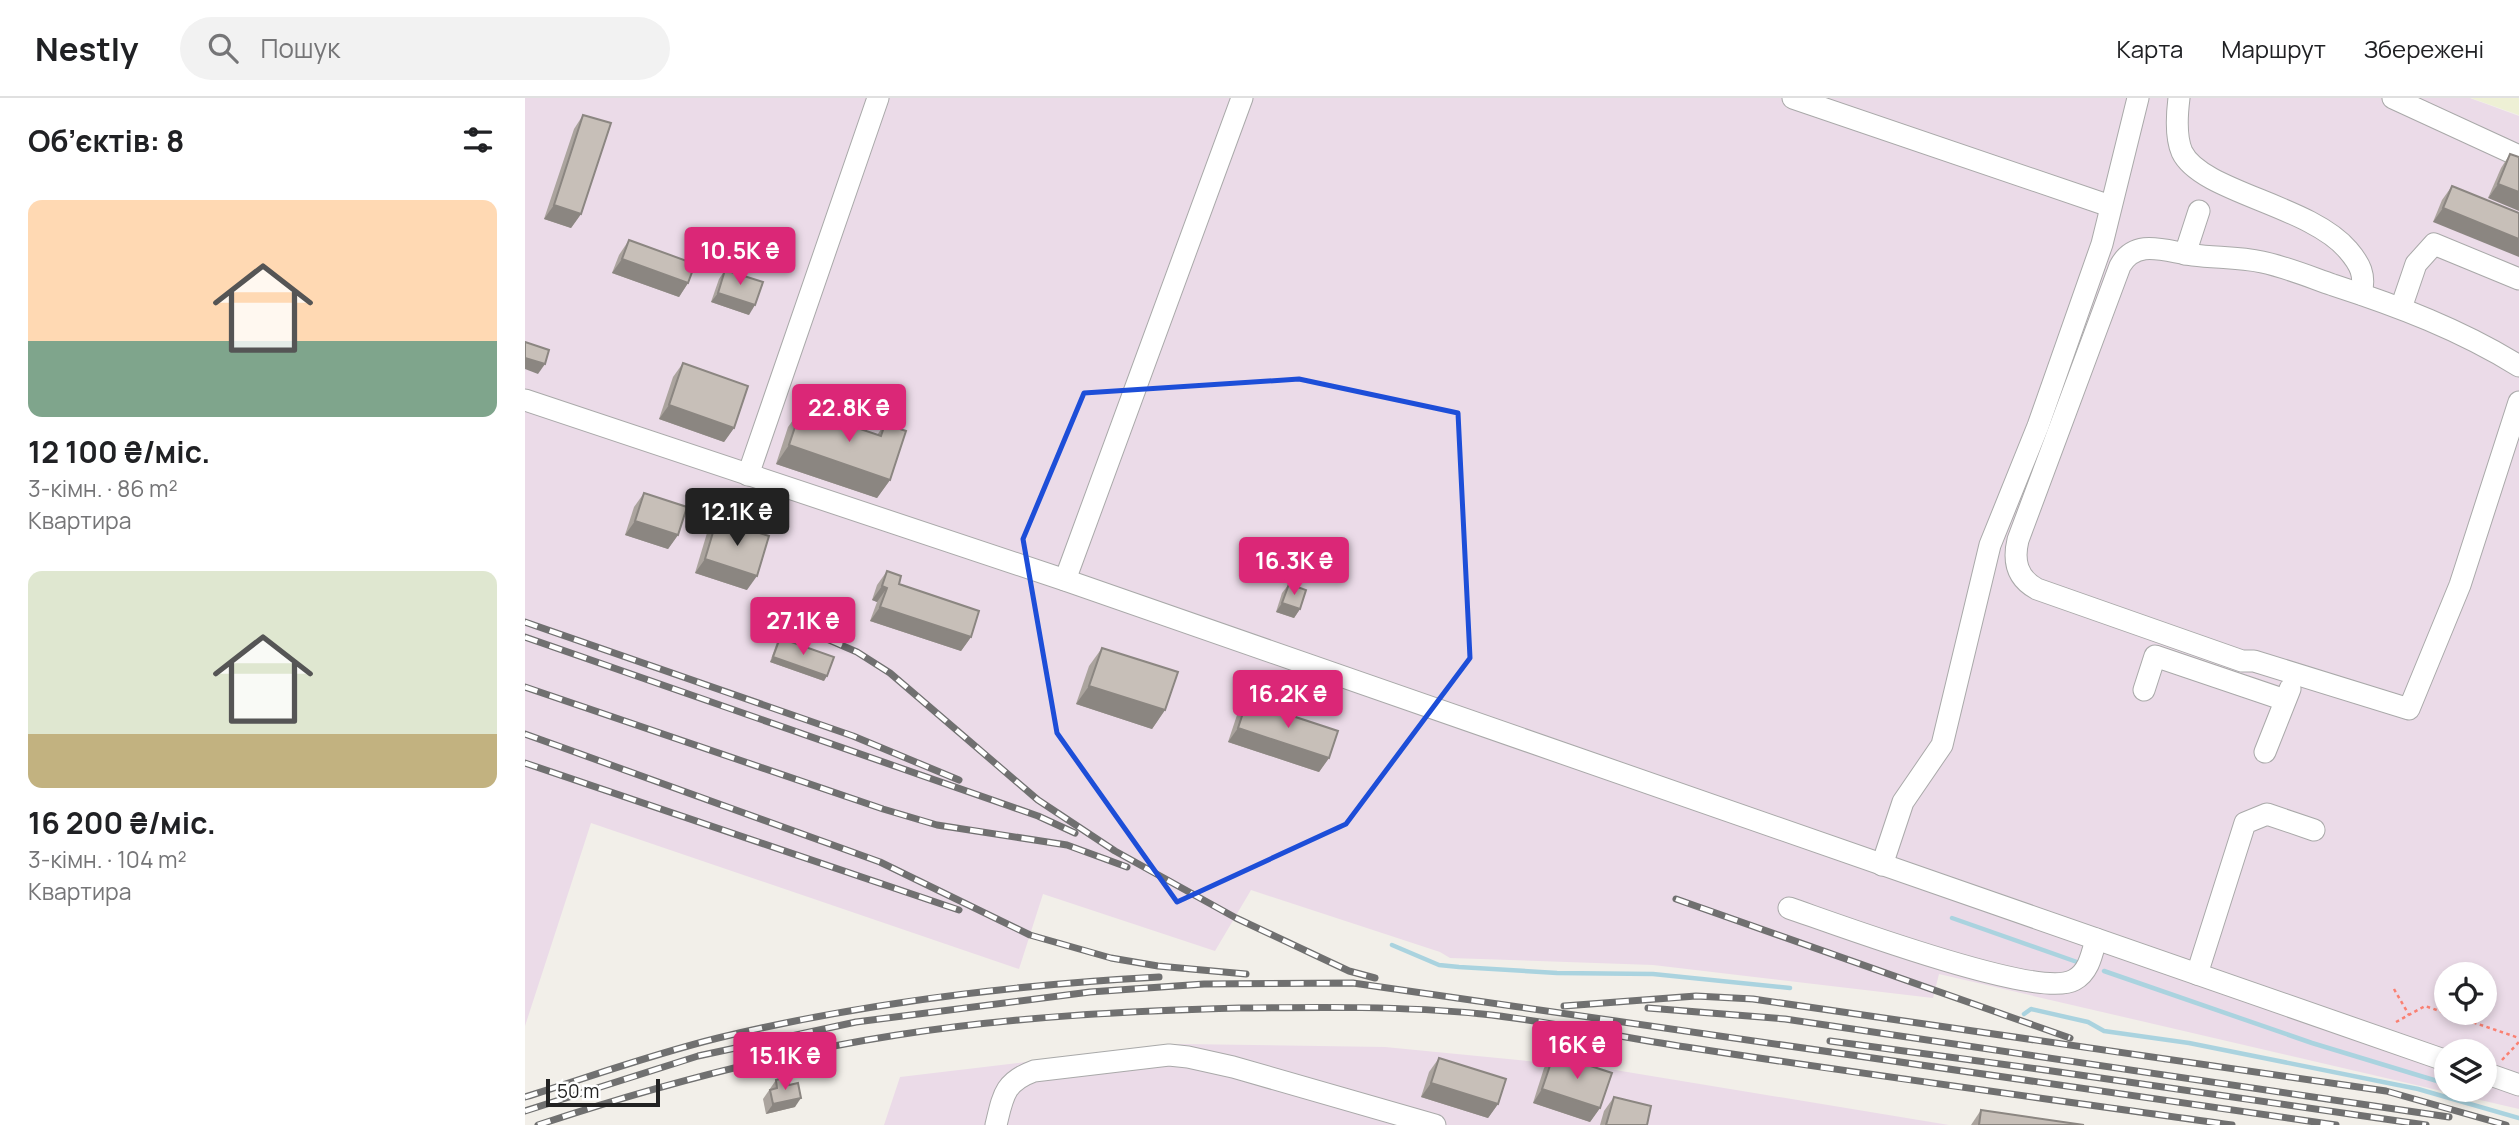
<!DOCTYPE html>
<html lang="uk">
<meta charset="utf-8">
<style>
:root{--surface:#fff;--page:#f2f2f2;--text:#202124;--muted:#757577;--line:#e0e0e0;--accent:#db2777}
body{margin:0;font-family:Manrope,sans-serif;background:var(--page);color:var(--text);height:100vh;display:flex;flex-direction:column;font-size:26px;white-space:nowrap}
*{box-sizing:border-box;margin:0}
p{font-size:23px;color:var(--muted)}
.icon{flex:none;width:38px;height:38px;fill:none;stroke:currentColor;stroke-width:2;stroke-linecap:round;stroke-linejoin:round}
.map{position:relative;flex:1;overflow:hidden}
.side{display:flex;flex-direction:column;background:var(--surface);width:525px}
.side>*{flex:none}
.fabs{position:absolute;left:1909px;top:864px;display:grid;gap:14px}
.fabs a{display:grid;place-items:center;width:63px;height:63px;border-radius:50%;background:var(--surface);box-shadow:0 4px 10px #0003;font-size:35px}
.scale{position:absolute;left:21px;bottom:18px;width:114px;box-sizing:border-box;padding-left:7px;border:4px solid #222;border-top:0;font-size:19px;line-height:24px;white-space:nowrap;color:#222;-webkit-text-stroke:5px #fff;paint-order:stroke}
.price{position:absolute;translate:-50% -60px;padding:0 16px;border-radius:7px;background:var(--accent);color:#fff;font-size:23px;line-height:46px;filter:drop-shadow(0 2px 4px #0008)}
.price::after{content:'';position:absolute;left:50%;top:42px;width:21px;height:16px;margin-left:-10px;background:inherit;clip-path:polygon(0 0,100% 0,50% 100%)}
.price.active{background:#222;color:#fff}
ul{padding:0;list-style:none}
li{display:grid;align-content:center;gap:14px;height:371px;padding:0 28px}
li span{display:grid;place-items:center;height:217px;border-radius:14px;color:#555}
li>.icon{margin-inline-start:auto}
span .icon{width:126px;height:126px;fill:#fffc;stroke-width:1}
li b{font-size:30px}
h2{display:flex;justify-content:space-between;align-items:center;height:84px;padding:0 28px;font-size:30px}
header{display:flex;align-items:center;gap:42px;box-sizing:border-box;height:98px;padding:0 35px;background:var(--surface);border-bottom:2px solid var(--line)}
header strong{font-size:33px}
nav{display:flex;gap:38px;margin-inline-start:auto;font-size:24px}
.search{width:490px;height:63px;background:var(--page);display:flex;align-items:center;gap:18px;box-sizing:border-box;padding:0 24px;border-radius:38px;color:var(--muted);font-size:26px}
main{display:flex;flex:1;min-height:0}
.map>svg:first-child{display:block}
.industrial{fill:#ebdbe8;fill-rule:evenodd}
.farmland{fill:#eef0d5}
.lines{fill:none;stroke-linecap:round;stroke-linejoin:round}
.stream{stroke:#aad3df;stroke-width:4.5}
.minor-casing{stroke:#a9a9a9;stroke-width:23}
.path{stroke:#fa8072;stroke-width:2.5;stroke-dasharray:3.5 3.5;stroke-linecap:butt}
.minor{stroke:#fff;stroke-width:21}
.rail-casing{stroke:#707070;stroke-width:7}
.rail{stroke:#fff;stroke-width:4.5;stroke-dasharray:13;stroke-linecap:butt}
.wall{fill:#aba49e}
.shaded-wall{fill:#8b8681}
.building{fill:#c7bfb8;stroke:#8b8681;stroke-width:2}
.marked{fill:none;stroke:#1d4ed8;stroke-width:5;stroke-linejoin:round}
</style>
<header>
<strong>Nestly</strong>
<div class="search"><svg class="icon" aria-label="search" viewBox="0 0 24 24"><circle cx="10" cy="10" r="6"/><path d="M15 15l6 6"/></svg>Пошук</div>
<nav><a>Карта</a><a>Маршрут</a><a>Збережені</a></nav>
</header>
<main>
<section class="side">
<h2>Об’єктів: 8<svg class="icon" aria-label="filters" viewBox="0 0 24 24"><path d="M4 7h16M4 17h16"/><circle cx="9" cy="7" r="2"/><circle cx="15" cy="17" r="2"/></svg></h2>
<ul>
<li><span style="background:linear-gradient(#ffd9b3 65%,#7fa58c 0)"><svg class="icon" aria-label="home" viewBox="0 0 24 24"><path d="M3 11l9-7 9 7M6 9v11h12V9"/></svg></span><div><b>12 100 ₴/міс.</b><p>3-кімн. · 86 m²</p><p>Квартира</p></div></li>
<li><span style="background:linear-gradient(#dfe7d0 75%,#c2b280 0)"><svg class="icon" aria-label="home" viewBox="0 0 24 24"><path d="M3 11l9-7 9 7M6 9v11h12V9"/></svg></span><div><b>16 200 ₴/міс.</b><p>3-кімн. · 104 m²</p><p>Квартира</p></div></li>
</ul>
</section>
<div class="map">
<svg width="1994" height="1027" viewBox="0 0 1994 1027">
<rect width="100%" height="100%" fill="#f2efe9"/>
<g class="industrial">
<path d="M0 0H1945L1994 18V1011L1414 876 1408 900 1128 867 925 860 915 854 726 792 690 853 518 796 494 871 66 725 0 928ZM1922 877H1960V915H1922ZM1922 954H1960V992H1922Z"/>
<polygon points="655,946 860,949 1084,971 1424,1027 359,1027 375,979"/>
</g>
<polygon class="farmland" points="1946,0 1994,0 1994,17"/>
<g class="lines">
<g class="stream">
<polyline points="1427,820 1552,864"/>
<polyline points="867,847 914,867 934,869 1032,875 1128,876 1265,890"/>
<polyline points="1579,873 1787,945 1922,986"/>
<polyline points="1499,916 1506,911 1563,924 1579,933 1664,945 1893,991 1994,1020"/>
</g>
<g class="minor-casing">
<g id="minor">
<polyline points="1268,0 1585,108"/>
<path d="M1654 0C1652 16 1650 38 1657 54 1676 94 1785 107 1823 152 1835 166 1841 177 1836 196"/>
<polyline points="1868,0 1994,58"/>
<polyline points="1660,156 1674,113"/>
<polyline points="1876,210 1891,166 1909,146 1994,181"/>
<path d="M1994 268C1936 232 1873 208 1808 187 1785 179 1761 169 1737 164 1714 159 1691 160 1668 157 1642 154 1611 139 1595 168L1493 442C1488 463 1492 480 1512 491L1717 563H1729L1884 611 1935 487 1994 304"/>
<polyline points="0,302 540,482 1922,963"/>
<polyline points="223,377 353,0"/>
<polyline points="540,482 717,0"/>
<polyline points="1619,592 1630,558 1760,602"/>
<polyline points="1740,654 1765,591"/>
<polyline points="1357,767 1378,704 1417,647 1465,447 1513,328 1577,146 1613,0"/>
<path d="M1264 810C1311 826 1513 902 1549 882 1564 874 1567 856 1571 841"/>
<polyline points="1672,876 1720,725 1742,716 1789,732"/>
<polyline points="1960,975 1994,987"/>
<path d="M471 1027C478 998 479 984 509 973L644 957 663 959 708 969 910 1027"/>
</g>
</g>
<g class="path">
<polyline points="1869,891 1884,917"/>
<polyline points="1871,924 1900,908 1994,940"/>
<polyline points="1977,962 1994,944"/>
</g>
<use href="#minor" class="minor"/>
<g class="rail-casing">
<g id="rail">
<polyline points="0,524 328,638 434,682"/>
<polyline points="281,532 332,554 365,575 513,702 590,753 711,820 824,873 850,880"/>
<polyline points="0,539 513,718 550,735"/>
<polyline points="0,589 358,711 412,727 542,747 602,769"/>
<polyline points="0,636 355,764 505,837 586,860 633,868 721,876"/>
<polyline points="0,665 434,812"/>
<polyline points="1151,801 1545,940"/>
<polyline points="1039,908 1171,898 1228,901 1861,993 1981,1027"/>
<polyline points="1123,910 1260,921 1924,1019"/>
<polyline points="1305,943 1513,971 1901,1027"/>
<path d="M0 999C64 979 128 956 193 940 337 905 486 887 634 879"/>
<polyline points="0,1013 173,958 331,924 565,894 679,886 828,885 1811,1027"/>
<path d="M13 1027C130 988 250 956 372 937 485 919 601 913 715 910 796 909 877 908 957 916 1025 923 1092 939 1161 949 1342 977 1525 1001 1707 1027"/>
</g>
</g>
<use href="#rail" class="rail"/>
</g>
<g class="wall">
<polygon points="58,17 56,116 46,130 19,121 49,31"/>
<polygon points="1985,56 1994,59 1963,100 1976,70"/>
<polygon points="1927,88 1994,115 1908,124 1917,102"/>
<polygon points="104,142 163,185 154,199 87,175 94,157"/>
<polygon points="200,172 224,217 186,204 194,181"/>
<polygon points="158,265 209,330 199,344 134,321 148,279"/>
<polygon points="276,311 352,337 360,326 365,382 352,400 251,366 263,329"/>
<polygon points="119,395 153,437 143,451 100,437 109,409"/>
<polygon points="192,421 222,492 170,475 182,435"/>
<polygon points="362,473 374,486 446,539 436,553 345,523 352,504 347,502 352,487"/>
<polygon points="764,486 775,511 769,520 751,514 757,495"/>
<polygon points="255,540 299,583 245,564 252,544"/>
<polygon points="577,550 640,612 627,631 551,606 564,568"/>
<polygon points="722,603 804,660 794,674 703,644 712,617"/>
<polygon points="1029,956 1075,1010 1065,1024 1008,1005 1019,970"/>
<polygon points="914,960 973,1006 963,1020 896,999 904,974"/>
<polygon points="251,982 270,1009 241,1016 238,1001"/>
<polygon points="1089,999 1122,1027 1075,1027 1079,1013"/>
<polygon points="1456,1012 1559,1027 1446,1027"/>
</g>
<g class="shaded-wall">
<polygon points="1973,86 1994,94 1994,113 1963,100"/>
<polygon points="29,107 56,116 46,130 19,121"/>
<polygon points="1918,110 1994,141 1994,159 1908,124"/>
<polygon points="97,161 163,185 154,199 87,175"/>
<polygon points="193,195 230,207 224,217 186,204"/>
<polygon points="0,260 20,266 13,276 0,271"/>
<polygon points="144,307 209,330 199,344 134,321"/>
<polygon points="264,347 365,382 352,400 251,366"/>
<polygon points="110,423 153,437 143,451 100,437"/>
<polygon points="180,461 232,478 222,492 170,475"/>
<polygon points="357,488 362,490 352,504 347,502"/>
<polygon points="757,505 775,511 769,520 751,514"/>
<polygon points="355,509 446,539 436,553 345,523"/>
<polygon points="248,559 302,578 299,583 245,564"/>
<polygon points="564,588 640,612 627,631 551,606"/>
<polygon points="713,630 804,660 794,674 703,644"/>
<polygon points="906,985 973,1006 963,1020 896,999"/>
<polygon points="1017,991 1075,1010 1065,1024 1008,1005"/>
<polygon points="276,1000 270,1009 241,1016 248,1006"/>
</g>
<g class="building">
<polygon points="58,17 86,25 56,116 29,107"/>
<polygon points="1985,56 1994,59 1994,94 1973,86"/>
<polygon points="1927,88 1994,115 1994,141 1918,110"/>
<polygon points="104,142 170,166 163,185 97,161"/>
<polygon points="200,172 238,184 230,207 193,195"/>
<polygon points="0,244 24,252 20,266 0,260"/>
<polygon points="158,265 223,288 209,330 144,307"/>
<polygon points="276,311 356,338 360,326 381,333 365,382 264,347"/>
<polygon points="119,395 162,409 153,437 110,423"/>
<polygon points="192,421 244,438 232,478 180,461"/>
<polygon points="362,473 376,478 374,486 454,513 446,539 355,509 362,490 357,488"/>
<polygon points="764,486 781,492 775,511 757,505"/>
<polygon points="255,540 309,559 302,578 248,559"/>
<polygon points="577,550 653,574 640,612 564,588"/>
<polygon points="722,603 813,633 804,660 713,630"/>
<polygon points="1029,956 1087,975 1075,1010 1017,991"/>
<polygon points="914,960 981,981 973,1006 906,985"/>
<polygon points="262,979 264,987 273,985 276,1000 248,1006 245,992 252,990 251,982"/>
<polygon points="1089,999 1126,1008 1122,1027 1081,1027"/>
<polygon points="1456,1012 1559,1027 1454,1027"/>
</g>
<path class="marked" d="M774 281 933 315 945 560 821 726 652 804 532 635 498 441 559 295Z"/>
</svg>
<div class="fabs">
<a><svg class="icon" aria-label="locate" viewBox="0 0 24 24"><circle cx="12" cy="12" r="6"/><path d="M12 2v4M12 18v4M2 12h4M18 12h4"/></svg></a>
<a><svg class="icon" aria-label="layers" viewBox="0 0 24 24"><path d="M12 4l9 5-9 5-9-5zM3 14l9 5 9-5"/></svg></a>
</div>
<div class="scale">50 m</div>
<b class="price" style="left:215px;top:189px">10.5K ₴</b>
<b class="price" style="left:324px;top:346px">22.8K ₴</b>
<b class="price active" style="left:212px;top:450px">12.1K ₴</b>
<b class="price" style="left:769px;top:499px">16.3K ₴</b>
<b class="price" style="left:278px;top:559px">27.1K ₴</b>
<b class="price" style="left:763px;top:632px">16.2K ₴</b>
<b class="price" style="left:1052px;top:983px">16K ₴</b>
<b class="price" style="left:260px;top:994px">15.1K ₴</b>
</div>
</main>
